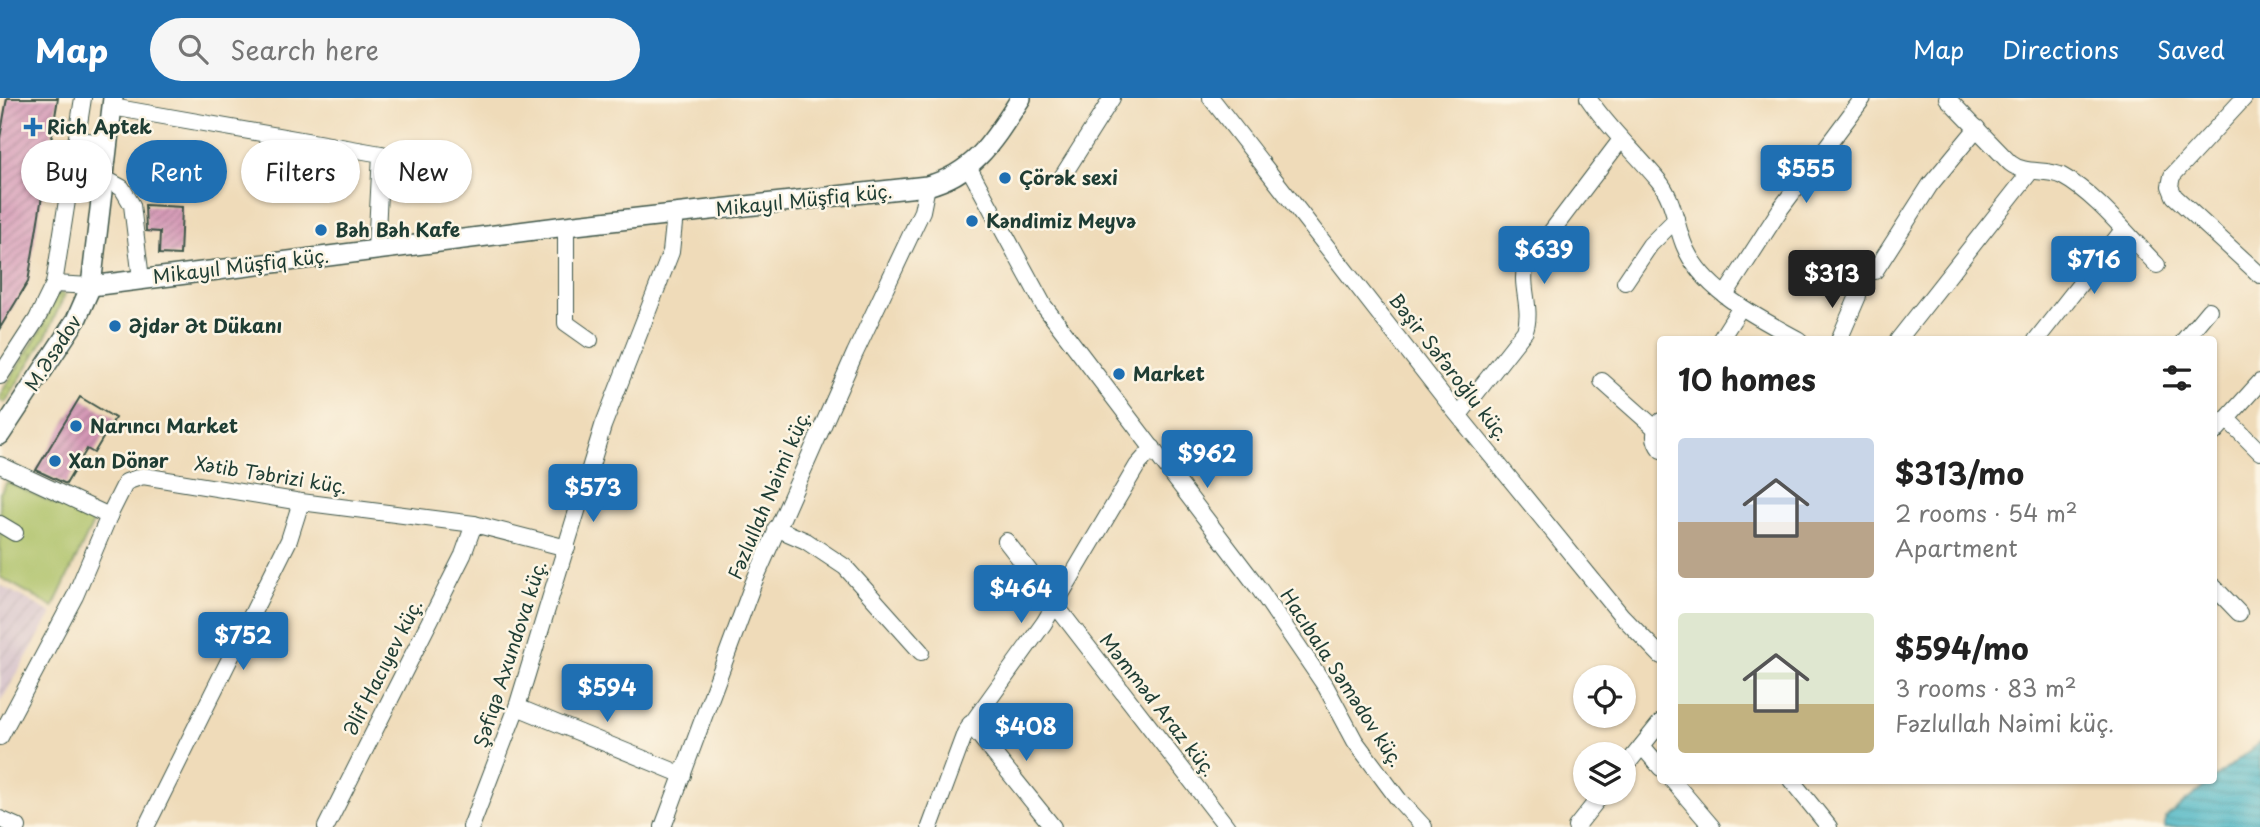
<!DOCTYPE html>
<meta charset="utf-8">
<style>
:root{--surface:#fff;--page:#f6f6f6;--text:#222;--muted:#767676;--accent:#1f6fb2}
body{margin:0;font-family:"Playpen Sans",sans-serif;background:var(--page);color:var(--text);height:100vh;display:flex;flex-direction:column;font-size:26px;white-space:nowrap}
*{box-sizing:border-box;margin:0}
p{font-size:23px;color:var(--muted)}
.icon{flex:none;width:38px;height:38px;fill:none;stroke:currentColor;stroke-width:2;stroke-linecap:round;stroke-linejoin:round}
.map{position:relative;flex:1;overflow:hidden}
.details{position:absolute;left:1657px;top:238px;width:560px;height:448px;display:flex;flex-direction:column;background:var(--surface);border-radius:7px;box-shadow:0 2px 5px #0004}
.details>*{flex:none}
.guide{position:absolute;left:21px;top:42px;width:665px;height:63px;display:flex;gap:14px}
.fabs{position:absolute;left:1573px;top:567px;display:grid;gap:14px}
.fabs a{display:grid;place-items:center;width:63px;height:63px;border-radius:50%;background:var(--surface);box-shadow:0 2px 5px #0004;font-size:35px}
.price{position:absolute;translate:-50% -60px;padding:0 16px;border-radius:7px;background:var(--accent);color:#fff;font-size:23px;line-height:46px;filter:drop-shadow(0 2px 4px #0008)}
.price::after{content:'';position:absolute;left:50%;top:42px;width:21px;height:16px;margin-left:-10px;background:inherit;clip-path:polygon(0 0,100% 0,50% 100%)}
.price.selected{background:#222;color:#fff}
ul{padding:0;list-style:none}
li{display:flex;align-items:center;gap:21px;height:175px;padding:0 21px}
li span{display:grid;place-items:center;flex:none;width:196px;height:140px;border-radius:7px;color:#555}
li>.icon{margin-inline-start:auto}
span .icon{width:84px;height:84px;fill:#fffc;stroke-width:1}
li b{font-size:30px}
h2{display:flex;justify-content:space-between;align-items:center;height:84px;padding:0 21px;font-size:30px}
.tag{padding:0 24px;border-radius:32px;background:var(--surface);box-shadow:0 2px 5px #0004;font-size:24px;line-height:63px}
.tag.selected{background:var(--accent);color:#fff}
header{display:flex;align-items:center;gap:42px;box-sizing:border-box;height:98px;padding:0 35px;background:var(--accent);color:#fff}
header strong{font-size:33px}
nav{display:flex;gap:38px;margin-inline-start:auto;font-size:24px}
.search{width:490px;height:63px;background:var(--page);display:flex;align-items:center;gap:18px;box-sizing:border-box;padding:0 24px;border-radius:38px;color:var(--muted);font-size:26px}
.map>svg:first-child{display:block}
.industrial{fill:url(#industrial-furrows)}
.grass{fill:url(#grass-dots);stroke:#657e4c;stroke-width:2}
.park{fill:#abc065;stroke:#657e4c;stroke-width:2}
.water{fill:url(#water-rules);stroke:#34797c;stroke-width:2}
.building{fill:url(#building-hatch)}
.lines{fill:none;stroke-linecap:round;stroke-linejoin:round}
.minor-casing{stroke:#3e5548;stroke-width:18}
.major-casing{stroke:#3e5548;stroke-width:22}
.minor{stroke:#fff;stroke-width:16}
.major{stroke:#fff;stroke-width:19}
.poi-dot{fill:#1f6fb2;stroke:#fcf5e5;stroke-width:2.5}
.labels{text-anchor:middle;stroke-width:5;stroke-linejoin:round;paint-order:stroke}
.poi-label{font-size:19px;font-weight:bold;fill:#1f3d34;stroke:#fcf5e5;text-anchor:start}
.street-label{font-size:19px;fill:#1f3d34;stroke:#fcf5e5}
</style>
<header>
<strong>Map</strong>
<div class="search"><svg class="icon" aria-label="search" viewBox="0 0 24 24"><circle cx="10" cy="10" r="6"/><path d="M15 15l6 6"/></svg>Search here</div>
<nav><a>Map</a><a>Directions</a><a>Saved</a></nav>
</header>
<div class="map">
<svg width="2260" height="729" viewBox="0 0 2260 729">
<defs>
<pattern id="industrial-furrows" width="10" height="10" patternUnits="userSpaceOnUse" patternTransform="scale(1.75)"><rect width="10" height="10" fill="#d2bdc8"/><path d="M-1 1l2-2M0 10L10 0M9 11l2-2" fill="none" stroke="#b4a3ac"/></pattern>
<pattern id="grass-dots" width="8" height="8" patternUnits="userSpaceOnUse" patternTransform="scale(1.75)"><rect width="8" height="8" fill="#abc065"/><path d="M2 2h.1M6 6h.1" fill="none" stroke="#8b9d54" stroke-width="1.8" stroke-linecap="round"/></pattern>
<pattern id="water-rules" width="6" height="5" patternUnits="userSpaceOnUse" patternTransform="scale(1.75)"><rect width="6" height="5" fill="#48b5c5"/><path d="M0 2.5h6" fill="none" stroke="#3b94a1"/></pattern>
<pattern id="building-hatch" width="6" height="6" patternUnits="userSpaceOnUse" patternTransform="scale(1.75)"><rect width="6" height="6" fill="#d497b5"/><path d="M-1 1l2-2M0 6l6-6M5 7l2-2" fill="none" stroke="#ab7c94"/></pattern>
</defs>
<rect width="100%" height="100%" fill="#fcf5e5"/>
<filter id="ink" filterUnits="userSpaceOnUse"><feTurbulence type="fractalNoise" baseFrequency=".0143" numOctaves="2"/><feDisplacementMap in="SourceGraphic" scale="14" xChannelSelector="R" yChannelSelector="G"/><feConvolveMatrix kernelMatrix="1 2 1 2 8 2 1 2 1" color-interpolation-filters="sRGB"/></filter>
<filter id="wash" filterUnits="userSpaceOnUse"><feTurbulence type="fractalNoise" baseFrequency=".00686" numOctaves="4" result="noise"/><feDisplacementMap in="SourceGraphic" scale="28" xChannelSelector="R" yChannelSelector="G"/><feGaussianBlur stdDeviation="1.57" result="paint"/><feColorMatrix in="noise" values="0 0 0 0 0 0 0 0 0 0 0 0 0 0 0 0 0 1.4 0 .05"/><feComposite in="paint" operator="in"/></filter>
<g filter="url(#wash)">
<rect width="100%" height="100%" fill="#efdbb9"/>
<polygon class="industrial" points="0,487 52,515 0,605"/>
<polygon class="grass" points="57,195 65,196 47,236 5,305 0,302 0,297 40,233"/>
<polygon class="park" points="7,384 94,423 53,509 0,479 0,395"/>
<polygon class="water" points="2260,644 2260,729 2165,729 2165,720"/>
<g id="blocks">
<g class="building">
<polygon points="7,0 58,0 28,184 0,230 0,40"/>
<polygon points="145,107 182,109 180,157 159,156 160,134 146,133"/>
<polygon points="80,299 115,320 94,355 87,351 66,386 36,372"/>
</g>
</g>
</g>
<g filter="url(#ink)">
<use href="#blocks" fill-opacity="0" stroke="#3e5548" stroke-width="2"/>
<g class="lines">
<g class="minor-casing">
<g id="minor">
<polyline points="1211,0 1454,312 1621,517 1661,558"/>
<path d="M1588 0C1609 31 1635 54 1658 82 1674 101 1675 125 1684 147 1703 194 1758 219 1799 242"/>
<path d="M1947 0 2010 65C2025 77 2045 70 2062 78 2096 96 2130 140 2157 167"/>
<polyline points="2244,0 2172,78 2170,88 2174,98 2260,177"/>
<polyline points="112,9 381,56 376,152"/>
<polyline points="77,42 107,45"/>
<polyline points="381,56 412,64"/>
<polyline points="969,70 1044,208 1260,492 1326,589 1355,643 1399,702 1424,729"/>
<polyline points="102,79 122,90 132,107 141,181"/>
<polyline points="1062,79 1112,0"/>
<polyline points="566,128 566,225 590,242"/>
<polyline points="1875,173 1930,87 1977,30"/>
<polyline points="1625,184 1650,147 1676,121"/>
<polyline points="54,186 91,188"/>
<polyline points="1725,197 1781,110 1863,0"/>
<polyline points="1720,242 1741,209"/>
<polyline points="1839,242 1858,198"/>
<polyline points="1898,242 2031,73"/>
<polyline points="2036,242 2123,132"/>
<polyline points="2184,242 2209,212"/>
<polyline points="0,278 37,221 54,186 83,0"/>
<polyline points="1602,283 1655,330"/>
<path d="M1459 317 1525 233C1533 210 1519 186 1526 167L1620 43"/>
<polyline points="2227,321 2260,354"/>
<path d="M1661 323C1653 333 1653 342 1661 352"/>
<polyline points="2214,335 2260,284"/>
<polyline points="0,367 109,418 126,384 143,378 301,404 474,426 567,450"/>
<polyline points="0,426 15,435"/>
<polyline points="776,430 806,443 845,469 921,554"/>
<polyline points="1006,443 1227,729"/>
<polyline points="2214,489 2239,515"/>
<polyline points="517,609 683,677"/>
<polyline points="970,626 1053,729"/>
<polyline points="0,639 75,498 109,418"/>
<polyline points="1642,648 1661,670"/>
<polyline points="1624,670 1661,624"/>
<polyline points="1672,682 1712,729"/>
<polyline points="1791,682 1829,729"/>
<polyline points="0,721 18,729"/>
<polyline points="146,729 289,442 301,404"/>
<polyline points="326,729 463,457 474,426"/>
<polyline points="471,729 517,609 603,328 671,154 675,116"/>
<polyline points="663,729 753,486 855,255 922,113 927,88"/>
<polyline points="930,729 965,635 1044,525 1137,368 1153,350"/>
<polyline points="1576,729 1603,695"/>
</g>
</g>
<g class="major-casing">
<g id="major">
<path d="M91 188 566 128 927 88C976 75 995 40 1021 0"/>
<polyline points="0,337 76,222 91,188 113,0"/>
</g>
</g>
<use href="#minor" class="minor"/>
<use href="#major" class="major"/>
</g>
</g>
<g class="poi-dot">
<path d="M29.5 18.5h7v7h7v7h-7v7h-7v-7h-7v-7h7z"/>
<circle cx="1005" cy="80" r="7"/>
<circle cx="972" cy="123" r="7"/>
<circle cx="321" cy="132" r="7"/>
<circle cx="115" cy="228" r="7"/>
<circle cx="1119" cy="276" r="7"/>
<circle cx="76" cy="328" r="7"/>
<circle cx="55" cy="363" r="7"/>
</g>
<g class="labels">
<g class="poi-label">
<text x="47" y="36">Rich Aptek</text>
<text x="1019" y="87">Çörək sexi</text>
<text x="986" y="130">Kəndimiz Meyvə</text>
<text x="335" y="139">Bəh Bəh Kafe</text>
<text x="129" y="235">Əjdər Ət Dükanı</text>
<text x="1133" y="283">Market</text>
<text x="90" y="335">Narıncı Market</text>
<text x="69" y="370">Xan Dönər</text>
</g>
<g class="street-label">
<text transform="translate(804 102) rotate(-6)" y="7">Mikayıl Müşfiq küç.</text>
<text transform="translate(241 168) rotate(-7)" y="7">Mikayıl Müşfiq küç.</text>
<text transform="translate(53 255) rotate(-57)" y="7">M.Əsədov</text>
<text transform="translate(1449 269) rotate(52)" y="7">Bəşir Səfəroğlu küç.</text>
<text transform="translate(271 377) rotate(9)" y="7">Xətib Təbrizi küç.</text>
<text transform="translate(769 397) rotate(-67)" y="7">Fəzlullah Nəimi küç.</text>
<text transform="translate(510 556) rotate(-72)" y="7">Şəfiqə Axundova küç.</text>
<text transform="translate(383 569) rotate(-63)" y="7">Əlif Hacıyev küç.</text>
<text transform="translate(1342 580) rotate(57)" y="7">Hacıbala Səmədov küç.</text>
<text transform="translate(1158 607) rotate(52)" y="7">Məmməd Araz küç.</text>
</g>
</g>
</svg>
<div class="fabs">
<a><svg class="icon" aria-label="locate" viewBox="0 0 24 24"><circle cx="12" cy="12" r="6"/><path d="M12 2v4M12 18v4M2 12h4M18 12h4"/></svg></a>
<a><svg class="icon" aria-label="layers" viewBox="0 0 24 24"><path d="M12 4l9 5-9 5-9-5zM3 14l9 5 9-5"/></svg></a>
</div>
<b class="price" style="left:1806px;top:107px">$555</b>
<b class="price" style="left:1544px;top:188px">$639</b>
<b class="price" style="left:2094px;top:198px">$716</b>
<b class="price selected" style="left:1832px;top:212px">$313</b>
<b class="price" style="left:1207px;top:392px">$962</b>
<b class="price" style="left:593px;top:426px">$573</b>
<b class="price" style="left:1021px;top:527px">$464</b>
<b class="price" style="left:243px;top:574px">$752</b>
<b class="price" style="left:607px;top:626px">$594</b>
<b class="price" style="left:1026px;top:665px">$408</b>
<div class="guide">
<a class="tag">Buy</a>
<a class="tag selected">Rent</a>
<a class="tag">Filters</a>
<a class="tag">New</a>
</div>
<section class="details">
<h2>10 homes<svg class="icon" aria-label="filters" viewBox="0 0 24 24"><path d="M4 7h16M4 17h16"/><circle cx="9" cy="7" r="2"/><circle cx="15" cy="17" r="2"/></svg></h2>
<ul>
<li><span style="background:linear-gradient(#c9d6e8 60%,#b9a48a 0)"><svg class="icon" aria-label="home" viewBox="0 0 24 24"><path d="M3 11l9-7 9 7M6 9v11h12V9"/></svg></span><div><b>$313/mo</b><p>2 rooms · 54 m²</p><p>Apartment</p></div></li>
<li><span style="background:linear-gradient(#dfe7d0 65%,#c2b280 0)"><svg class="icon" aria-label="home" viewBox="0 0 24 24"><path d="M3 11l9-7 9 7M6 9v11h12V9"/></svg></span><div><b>$594/mo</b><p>3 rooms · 83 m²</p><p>Fəzlullah Nəimi küç.</p></div></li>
</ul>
</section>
</div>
